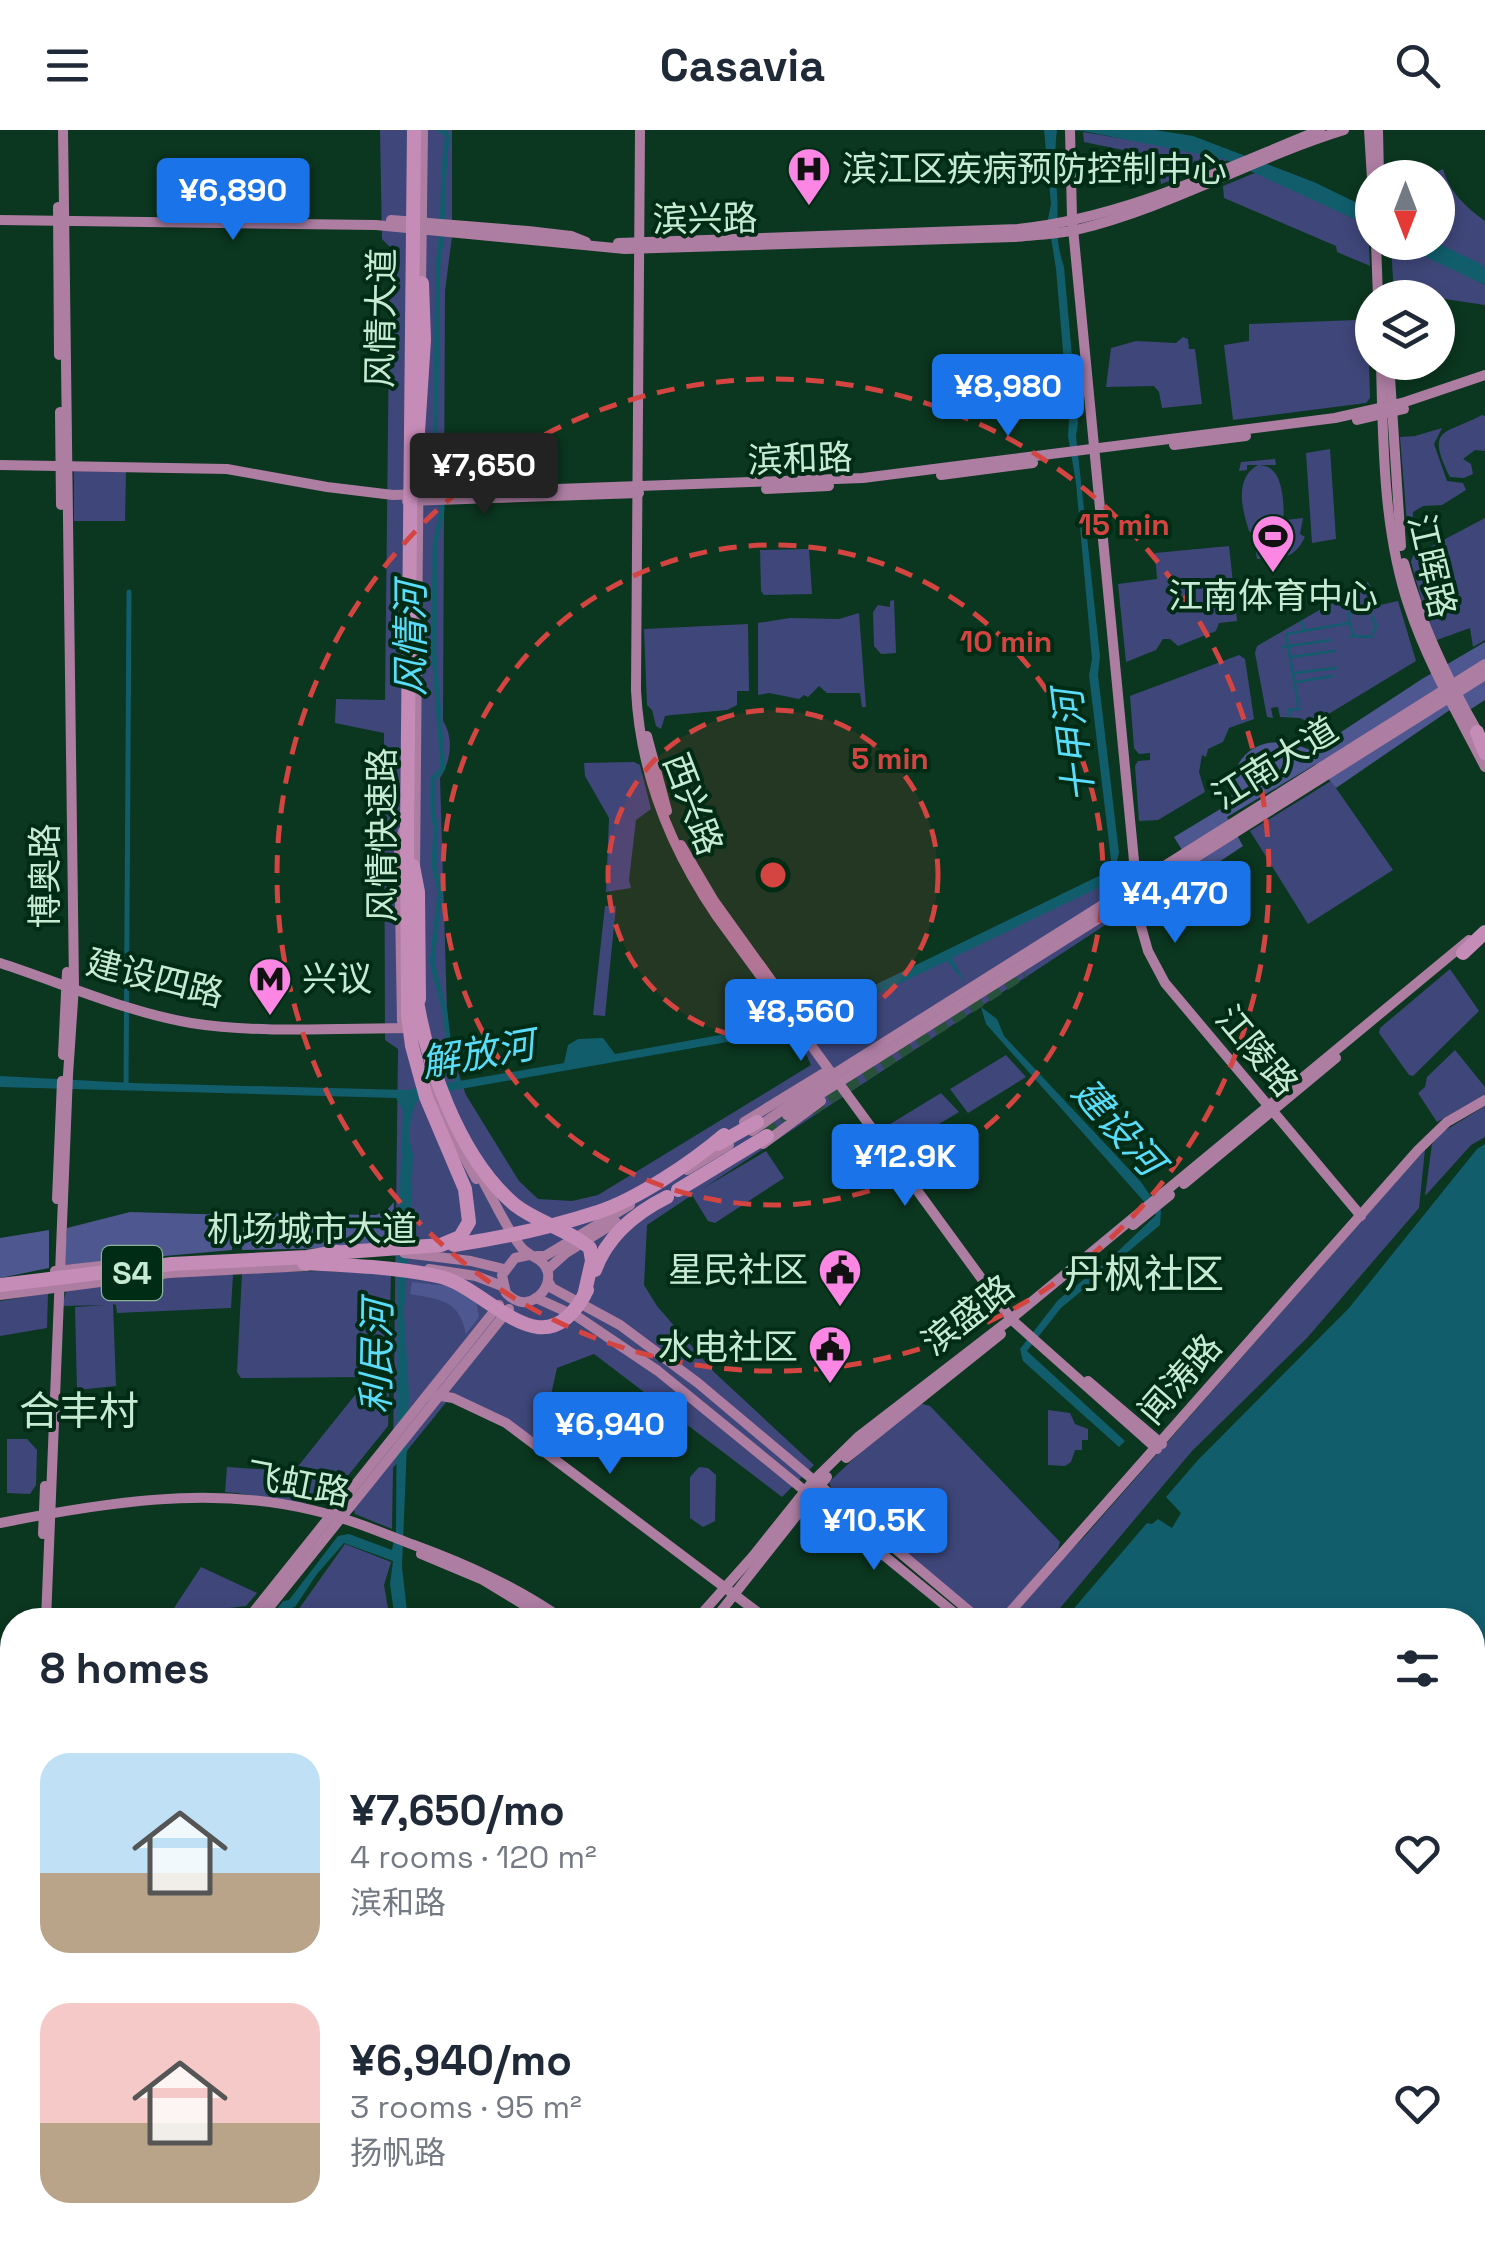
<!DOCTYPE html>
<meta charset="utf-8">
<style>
:root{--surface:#fff;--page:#f6f6f7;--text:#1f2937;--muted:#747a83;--accent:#1a73e8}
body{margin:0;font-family:"Space Grotesk","Noto Sans SC",sans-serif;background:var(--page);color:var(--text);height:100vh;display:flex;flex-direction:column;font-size:38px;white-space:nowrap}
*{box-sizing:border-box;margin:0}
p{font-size:32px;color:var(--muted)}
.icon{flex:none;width:55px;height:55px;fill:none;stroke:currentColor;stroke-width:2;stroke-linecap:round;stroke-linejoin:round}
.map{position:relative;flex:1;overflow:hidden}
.panel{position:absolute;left:0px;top:1478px;width:1485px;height:642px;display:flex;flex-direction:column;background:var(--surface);border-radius:40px 40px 0 0;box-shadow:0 5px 15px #0003}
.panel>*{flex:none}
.needle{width:65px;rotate:180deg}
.fabs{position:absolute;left:1355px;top:30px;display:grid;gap:20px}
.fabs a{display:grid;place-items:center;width:100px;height:100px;border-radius:50%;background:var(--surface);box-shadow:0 5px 15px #0003;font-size:50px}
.price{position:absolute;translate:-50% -85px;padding:0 22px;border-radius:10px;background:var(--accent);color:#fff;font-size:32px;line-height:65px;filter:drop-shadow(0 2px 5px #0008)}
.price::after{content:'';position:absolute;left:50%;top:60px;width:30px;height:22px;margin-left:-15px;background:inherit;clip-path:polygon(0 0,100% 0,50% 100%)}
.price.on{background:#222;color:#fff}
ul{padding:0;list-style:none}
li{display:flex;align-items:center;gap:30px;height:250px;padding:0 40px}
li span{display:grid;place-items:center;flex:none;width:280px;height:200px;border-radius:30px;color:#555}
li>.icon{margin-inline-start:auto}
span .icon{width:120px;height:120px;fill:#fffc;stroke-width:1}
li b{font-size:42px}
h2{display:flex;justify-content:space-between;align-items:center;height:120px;padding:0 40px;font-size:42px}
header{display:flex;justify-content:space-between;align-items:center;height:130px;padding:0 40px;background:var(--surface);font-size:45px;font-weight:700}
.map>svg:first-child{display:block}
.green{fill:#3f477a}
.forest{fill:#4e578f}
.water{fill:#115d6c}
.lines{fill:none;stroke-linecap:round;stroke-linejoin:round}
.stream{stroke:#115d6c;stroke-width:2.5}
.canal{stroke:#115d6c;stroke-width:5}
.ferry{stroke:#5addfb;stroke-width:2.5;stroke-dasharray:12 10;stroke-linecap:butt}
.major-tunnel{stroke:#27513a;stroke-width:10;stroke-dasharray:10 5;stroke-linecap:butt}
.highway-tunnel{stroke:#27513a;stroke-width:14;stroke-dasharray:14 7;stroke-linecap:butt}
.major{stroke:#ad7da2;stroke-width:10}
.highway{stroke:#c68cb8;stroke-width:14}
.ring{fill:none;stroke:#d44542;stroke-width:5;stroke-dasharray:18 12}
.labels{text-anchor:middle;stroke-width:8;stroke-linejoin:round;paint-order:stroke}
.shield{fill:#002c15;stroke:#8bb299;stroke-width:2.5}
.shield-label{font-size:32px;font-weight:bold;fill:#c6ebd2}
.poi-label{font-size:35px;fill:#c6ebd2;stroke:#002c15;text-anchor:start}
.street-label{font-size:35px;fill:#c6ebd2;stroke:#002c15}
.water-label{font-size:38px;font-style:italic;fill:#5addfb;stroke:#002c15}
.quarter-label{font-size:40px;fill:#c6ebd2;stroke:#002c15}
.centre{fill:#d44542;stroke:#002c15;stroke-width:5}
.ring-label{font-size:30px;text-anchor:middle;font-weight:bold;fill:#d44542;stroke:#002c15;stroke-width:8;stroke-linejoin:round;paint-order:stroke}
</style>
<header><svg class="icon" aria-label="menu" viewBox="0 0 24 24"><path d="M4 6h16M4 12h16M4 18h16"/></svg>Casavia<svg class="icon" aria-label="search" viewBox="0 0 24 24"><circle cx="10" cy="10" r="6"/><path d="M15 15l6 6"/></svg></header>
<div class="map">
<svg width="1485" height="2118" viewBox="0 0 1485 2118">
<rect width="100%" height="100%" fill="#0b361f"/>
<g class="green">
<path d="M380 0H452V107L445 161 443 591C454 608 451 631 440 648L448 913 466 965 519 1051 538 1069 572 1071 598 1065 811 935 803 917 787 903 1114 749 1125 782 702 1059 766 1021 784 1048 715 1093 708 1091 692 1065 647 1095 644 1155 657 1176 714 1242 814 1335 782 1367 594 1224 557 1238 540 1314 497 1284 452 1265 393 1338 392 1399 355 1384 353 1377 393 1331 398 919 385 910 384 603 335 593 336 569 385 570 390 117 382 109Z"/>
<polygon points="1083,2 1190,20 1228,30 1161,54 1157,27 1084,12"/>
<path d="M1443 39C1450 63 1465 76 1485 91V139L1437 113 1438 48H1422Z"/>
<polygon points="1257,42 1368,95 1370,136 1337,122 1336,116 1224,68 1223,56"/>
<path d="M1391 113C1413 113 1461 143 1485 155V175L1438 168 1394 167Z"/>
<polygon points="1356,190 1368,197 1370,268 1366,273 1233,290 1224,215 1249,211 1249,194"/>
<polygon points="1183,207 1188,209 1189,219 1195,219 1202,274 1162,278 1159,262 1154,256 1106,257 1111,218 1136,211 1176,213"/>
<path d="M1482 285 1485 286V321L1475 320 1463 329 1471 334 1473 344 1464 348 1450 347C1425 296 1445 305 1482 285Z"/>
<polygon points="1442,298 1434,314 1447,351 1463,353 1466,360 1442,375 1423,376 1413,382 1412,402 1408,405 1400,307 1415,306"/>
<polygon points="1330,319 1336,409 1312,413 1306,323"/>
<path d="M1275 329 1276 335H1259C1265 336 1269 336 1274 342 1284 352 1286 388 1281 400L1286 399V390L1303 388 1300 404 1305 407C1292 432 1283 426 1257 429L1255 416 1278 413 1279 409H1260L1249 401C1242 379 1234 348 1258 335H1247V340L1239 341 1241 332Z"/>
<polygon points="74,339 126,340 125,391 74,391"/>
<polygon points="1485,388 1485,510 1473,517 1470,498 1437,510 1426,486 1411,432 1413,426"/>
<polygon points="1229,416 1237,491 1219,493 1216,501 1178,516 1170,509 1163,509 1156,520 1126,532 1118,454 1157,449 1155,423"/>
<polygon points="809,419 812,464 764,465 761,461 760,420"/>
<polygon points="1368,452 1380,475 1398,471 1416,531 1312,594 1300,588 1280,587 1278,577 1271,578 1273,588 1267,587 1255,523 1257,516"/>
<polygon points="894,470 896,523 881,524 874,516 873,482 878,475 890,477 890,471"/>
<polygon points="859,483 866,577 862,577 860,563 827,563 819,556 808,567 804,565 799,569 769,563 758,565 758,493 790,488 839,489"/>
<polygon points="748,494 749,561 737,561 737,575 727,580 672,585 665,586 661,599 656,596 652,580 647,575 644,499"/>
<polygon points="1239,525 1245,529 1254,589 1229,598 1223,612 1208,619 1206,627 1202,625 1199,642 1205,662 1158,690 1139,691 1135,636 1138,631 1150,630 1150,623 1139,624 1134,618 1130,566"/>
<polygon points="634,632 640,635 651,679 636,690 629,750 631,758 606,762 609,688 585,646 584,633"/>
<polygon points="1331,651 1393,740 1308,794 1250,701"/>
<polygon points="605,776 616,776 605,886 593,885"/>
<polygon points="1450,839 1479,881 1413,946 1409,945 1379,903 1380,898"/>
<polygon points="1455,920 1485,957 1485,965 1437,992 1418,963 1425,957 1427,947"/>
<polygon points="1006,925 1026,947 968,983 950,959"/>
<polygon points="941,963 959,982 899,1018 887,1001 887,996"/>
<polygon points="1485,976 1485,1007 1471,1015 1425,1066 1432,1014 1441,1003"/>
<polygon points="1425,1019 1419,1078 1307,1208 1192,1321 1050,1490 1011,1490 1035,1457 1084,1407"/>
<polygon points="319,1141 391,1143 389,1224 365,1225 364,1247 241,1248 237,1242 242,1143"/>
<polygon points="224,1143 233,1145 231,1178 117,1183 116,1175 113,1174 116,1256 77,1260 75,1177 107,1175 62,1176 67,1158"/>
<polygon points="48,1163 47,1198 0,1206 0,1171"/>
<path d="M363 1255 389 1261 388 1296 326 1373C315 1377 245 1363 225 1362L227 1337 288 1341 299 1335Z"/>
<polygon points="919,1273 930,1276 1060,1412 1058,1419 999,1490 985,1490 831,1358 829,1352 880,1304"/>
<polygon points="1048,1280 1070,1283 1075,1294 1088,1299 1088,1310 1082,1310 1082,1320 1075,1320 1071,1332 1065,1336 1048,1335"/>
<polygon points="7,1309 27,1309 37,1320 36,1355 30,1364 7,1363"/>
<polygon points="699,1337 708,1338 716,1345 715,1391 703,1397 690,1388 690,1347"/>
<polygon points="345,1414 391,1432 384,1455 390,1490 268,1490 271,1486 296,1483"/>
<polygon points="201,1437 257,1463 246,1476 221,1479 205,1489 172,1481"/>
</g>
<g class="forest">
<path d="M1485 512V570L1471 579 1463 571 1336 658 1316 634 1227 687 1243 716 1198 746 1174 707 1232 672C1227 619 1268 599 1312 621L1422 549Z"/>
<polygon points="394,1072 392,1117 242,1120 244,1083 376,1085 387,1080"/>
<polygon points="130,1082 234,1085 232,1120 64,1135 67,1098"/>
<polygon points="49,1100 49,1138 0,1148 0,1108"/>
<path d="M412 1152 448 1156 476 1170 479 1187 466 1204C459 1170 442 1170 410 1164Z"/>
</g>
<g class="water">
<path d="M1044 0H1057C1054 23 1056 43 1057 64 1059 93 1054 107 1064 137L1078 293 1076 306 1100 526 1098 545 1119 723 1113 747 1098 758 952 828 966 854 947 831 820 891 789 901 455 960 418 970C410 982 407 1010 413 1024L410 1100 412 1109 409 1114 404 1182 409 1264 402 1437 408 1490H395L390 1454 393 1431 344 1413 317 1444 295 1477 274 1483 283 1471 289 1470 338 1406 349 1404 392 1420 396 1400 398 1099 403 981 396 968 0 957V946L132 953 407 960 564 933 568 915 578 909 603 908 615 924 780 894 807 888 1105 743 1111 731 1110 721 1089 545 1092 529 1076 353 1068 306 1069 291 1056 139 1048 89 1051 74Z"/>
<polygon points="1060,0 1155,0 1193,6 1314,52 1355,72 1372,84 1372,97 1224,29 1083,1"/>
<polygon points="1404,113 1437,113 1481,134 1485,139 1485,155 1428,128"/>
<polygon points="981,877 997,889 1004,906 1141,1052 1161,1081 1160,1095 1061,1178 1027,1221 1125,1311 1119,1317 1023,1231 1020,1219 1058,1170 1111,1128 1156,1085 986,894"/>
<polygon points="1485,1014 1485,1775 1473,1787 1472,1490 1064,1490 1147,1393 1152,1394 1158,1389 1172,1398 1181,1383 1166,1367 1198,1330 1349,1178 1477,1019"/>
<polygon points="613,2108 1209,2108 1201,2118 607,2118"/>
</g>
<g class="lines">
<g class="stream">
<polyline points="1349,483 1349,493 1354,506 1351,507"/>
<polyline points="1301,492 1304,499"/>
<polyline points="1354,506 1371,507 1376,496 1372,486"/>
<polyline points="1283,517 1331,510"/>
<polyline points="1291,527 1334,521"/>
<polyline points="1294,543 1336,538"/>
<polyline points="1296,552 1332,546"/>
<polyline points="1289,586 1289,580 1299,579 1286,504 1349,493"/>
</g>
<g class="canal">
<path d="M440 0 448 5C440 48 446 91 438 134L435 323 442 354V380L435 415 434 523 443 638 433 649V684L436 698 434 736 440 762 432 832 445 882 450 926 459 956"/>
<polyline points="126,957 129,462"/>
</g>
<polyline class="ferry" points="917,2118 919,2108"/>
<g class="major-tunnel">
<polyline points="716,2108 731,2118"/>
<polyline points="1230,2118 1237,2108"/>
</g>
<g class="highway-tunnel">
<polyline points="810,979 1023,842"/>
<polyline points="765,1004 796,987"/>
</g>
<g class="major">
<path d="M640 0 636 560C640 643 670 717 716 785L1011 1189 1157 1319"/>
<polyline points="1070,0 1072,88 1140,793 1148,821 1165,853 1361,1086"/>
<polyline points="1369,0 1372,49"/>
<polyline points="1378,0 1379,47"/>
<polyline points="58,77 59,225"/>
<path d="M0 90 376 95 625 119 1014 107C1035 105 1056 104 1076 100 1169 78 1253 28 1344 0"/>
<polyline points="391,90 528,101 571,106 586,112"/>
<polyline points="1376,112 1378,168"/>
<path d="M618 113 1018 99C1124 88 1221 40 1320 0"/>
<polyline points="421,158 423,0"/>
<path d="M1381 232C1383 313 1383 400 1409 477 1428 534 1458 584 1485 637"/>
<polyline points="1389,232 1401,416"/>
<polyline points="60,282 61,375"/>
<polyline points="1357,290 1404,279"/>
<polyline points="1174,315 1246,306"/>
<polyline points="0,335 227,339 327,357 393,365 863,348 1335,288 1402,273 1485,245"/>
<polyline points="941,345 1033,333"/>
<polyline points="766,359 829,356"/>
<polyline points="407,371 639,363"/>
<path d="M1404 433C1421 494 1447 549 1479 604"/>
<polyline points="647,606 667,681"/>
<polyline points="681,715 714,771 786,871"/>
<polyline points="415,743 419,295"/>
<path d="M0 833C62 853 126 882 191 893 259 904 344 898 414 898"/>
<polyline points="402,891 399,717 403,701"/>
<polyline points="63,925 67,842"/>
<polyline points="426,943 438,978 476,1049"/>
<polyline points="787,985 1485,545"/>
<polyline points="744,992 824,943 834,944"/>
<polyline points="752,1001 834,944 1485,534"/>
<polyline points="763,1014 821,971"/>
<polyline points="687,1040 729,1015"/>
<path d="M478 1042C492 1066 504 1095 521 1117 530 1128 545 1128 548 1143 550 1157 539 1170 526 1172 518 1173 512 1169 506 1163L502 1145 515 1128 529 1125"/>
<polyline points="1184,1054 1336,928"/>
<polyline points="57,1069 62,951"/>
<polyline points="1133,1095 1170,1065"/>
<polyline points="404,1123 471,1131 504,1139"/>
<polyline points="537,1126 545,1126 630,1075"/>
<polyline points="429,1139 476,1146 502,1156"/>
<polyline points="547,1140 566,1123 616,1092"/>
<polyline points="55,1141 138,1132"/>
<polyline points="548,1151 552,1158 620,1195 698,1253 980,1490"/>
<polyline points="0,1165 170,1143 307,1136"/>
<polyline points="536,1168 578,1187 658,1241 963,1490"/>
<polyline points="1088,1251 1162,1314"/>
<polyline points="429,1264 453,1268 506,1293 768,1490"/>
<polyline points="846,1328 1001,1204"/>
<path d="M0 1393C102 1373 210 1355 312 1380 347 1388 380 1402 414 1415 468 1435 517 1457 564 1490"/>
<polyline points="43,1404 45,1356"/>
<polyline points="421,1424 483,1450 549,1490"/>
<polyline points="46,1490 68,945 74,856 63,0"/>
<polyline points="247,1490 499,1175"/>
<polyline points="259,1490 509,1179"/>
<polyline points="696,1490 753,1426 813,1351 858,1307 1011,1189 1469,810"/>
<polyline points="714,1490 827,1347"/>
<polyline points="1003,1490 1418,1020 1447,992 1485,970"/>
<polyline points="1472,1815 1485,1803"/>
<polyline points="0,1838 12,1820"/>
<polyline points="0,1853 12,1835"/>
<polyline points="0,1863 12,1870"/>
<polyline points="1472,1893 1485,1904"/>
<polyline points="1472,1923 1485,1933"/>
<polyline points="0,2090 12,2097"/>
<polyline points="30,2108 48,2118"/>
<polyline points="423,2108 438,2118"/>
<polyline points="1243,2113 1246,2108"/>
<polyline points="117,2118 125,2108"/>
<polyline points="131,2118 139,2108"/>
<polyline points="509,2118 519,2108"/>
</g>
<g class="highway">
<polyline points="418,302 424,210 422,153"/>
<polyline points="1477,602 1485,623"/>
<polyline points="413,736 418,762 419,869"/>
<polyline points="1463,823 1485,802"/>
<path d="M415 858C425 930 458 1027 515 1075 538 1093 568 1099 590 1118L592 1131 584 1166"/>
<polyline points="718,1014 757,992"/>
<polyline points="678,1060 767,1006"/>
<path d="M454 1115C501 1108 552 1097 598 1082 638 1069 692 1032 724 1005"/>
<polyline points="332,1123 441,1115 460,1107 469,1092 465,1059 426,967 412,916 408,885 407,701 414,0"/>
<path d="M304 1133C347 1135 394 1137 437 1146 489 1156 543 1247 587 1160"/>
<path d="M595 1140C607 1107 635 1083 667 1067"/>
<polyline points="0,1155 172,1134 307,1127 337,1122"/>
</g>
</g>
<circle cx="773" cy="745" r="165" fill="#d44542" fill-opacity=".12"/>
<g class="ring">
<circle cx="773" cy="745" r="165"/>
<circle cx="773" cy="745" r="330"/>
<circle cx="773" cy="745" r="496"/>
</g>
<defs>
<g id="hospital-pin" transform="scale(2.25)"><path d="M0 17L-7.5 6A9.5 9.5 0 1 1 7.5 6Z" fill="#fc86e4" stroke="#002c15"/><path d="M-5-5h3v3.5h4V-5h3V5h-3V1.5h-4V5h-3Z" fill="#111"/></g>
<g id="stadium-pin" transform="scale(2.25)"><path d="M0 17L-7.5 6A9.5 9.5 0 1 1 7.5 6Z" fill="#fc86e4" stroke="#002c15"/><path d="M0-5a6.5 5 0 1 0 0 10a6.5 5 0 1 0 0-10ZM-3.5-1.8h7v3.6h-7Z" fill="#111"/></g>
<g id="metro-pin" transform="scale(2.25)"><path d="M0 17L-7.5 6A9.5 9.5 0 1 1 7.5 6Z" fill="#fc86e4" stroke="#002c15"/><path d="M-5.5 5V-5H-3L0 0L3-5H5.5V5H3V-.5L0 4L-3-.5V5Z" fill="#111"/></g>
<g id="civic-pin" transform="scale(2.25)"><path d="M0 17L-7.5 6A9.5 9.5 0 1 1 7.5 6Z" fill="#fc86e4" stroke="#002c15"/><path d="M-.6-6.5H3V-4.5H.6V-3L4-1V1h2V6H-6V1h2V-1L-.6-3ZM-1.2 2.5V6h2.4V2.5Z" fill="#111"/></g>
</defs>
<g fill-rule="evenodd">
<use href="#hospital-pin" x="809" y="39"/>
<use href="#stadium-pin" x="1273" y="406"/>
<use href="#metro-pin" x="270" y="849"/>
<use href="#civic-pin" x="840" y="1140"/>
<use href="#civic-pin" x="830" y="1217"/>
</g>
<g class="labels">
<rect class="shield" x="102" y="1116" width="60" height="54" rx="8"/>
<g class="shield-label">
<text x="132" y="1154">S4</text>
</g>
<g class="poi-label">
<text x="842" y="51">滨江区疾病预防控制中心</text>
<text x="1273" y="478" text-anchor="middle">江南体育中心</text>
<text x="302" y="861">兴议</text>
<text x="808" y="1152" text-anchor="end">星民社区</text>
<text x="798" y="1229" text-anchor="end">水电社区</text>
</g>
<g class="street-label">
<text transform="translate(705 89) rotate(-1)" y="12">滨兴路</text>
<text transform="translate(381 188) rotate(-89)" y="12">风情大道</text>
<text transform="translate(800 329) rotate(-2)" y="12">滨和路</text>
<text transform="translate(1432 436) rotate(77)" y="12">江晖路</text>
<text transform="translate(1275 633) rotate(-32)" y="12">江南大道</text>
<text transform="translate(693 674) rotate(69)" y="12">西兴路</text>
<text transform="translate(382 705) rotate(-90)" y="12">风情快速路</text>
<text transform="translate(45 746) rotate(-90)" y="12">博奥路</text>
<text transform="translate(155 848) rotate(14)" y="12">建设四路</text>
<text transform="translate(1257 921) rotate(50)" y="12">江陵路</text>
<text x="312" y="1111">机场城市大道</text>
<text transform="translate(968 1185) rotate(-38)" y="12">滨盛路</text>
<text transform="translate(1180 1249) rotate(-49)" y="12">闻涛路</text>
<text transform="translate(298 1354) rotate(11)" y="12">飞虹路</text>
</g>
<g class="water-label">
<text transform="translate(411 509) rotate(-90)" y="13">风情河</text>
<text transform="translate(1074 616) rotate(-97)" y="13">十甲河</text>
<text transform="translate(478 924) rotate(-10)" y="13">解放河</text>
<text transform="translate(1118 997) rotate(48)" y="13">建设河</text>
<text transform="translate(377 1227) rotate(-89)" y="13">利民河</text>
</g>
<g class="quarter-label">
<text x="1144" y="1158">丹枫社区</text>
<text x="79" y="1295">合丰村</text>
</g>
</g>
<circle cx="773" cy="745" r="15" class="centre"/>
<g class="ring-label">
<text x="1124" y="405">15 min</text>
<text x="1006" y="522">10 min</text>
<text x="890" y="639">5 min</text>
</g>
</svg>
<div class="fabs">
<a><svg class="needle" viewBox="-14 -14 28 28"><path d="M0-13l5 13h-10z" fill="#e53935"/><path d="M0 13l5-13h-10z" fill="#747a83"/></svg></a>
<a><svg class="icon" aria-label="layers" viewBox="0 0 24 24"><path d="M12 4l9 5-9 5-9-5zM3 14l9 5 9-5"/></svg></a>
</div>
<b class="price" style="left:233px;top:113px">¥6,890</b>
<b class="price" style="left:1008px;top:309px">¥8,980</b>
<b class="price on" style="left:484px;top:388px">¥7,650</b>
<b class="price" style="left:1175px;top:816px">¥4,470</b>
<b class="price" style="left:801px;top:934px">¥8,560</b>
<b class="price" style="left:905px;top:1079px">¥12.9K</b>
<b class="price" style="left:610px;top:1347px">¥6,940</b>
<b class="price" style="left:874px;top:1443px">¥10.5K</b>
<section class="panel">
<h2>8 homes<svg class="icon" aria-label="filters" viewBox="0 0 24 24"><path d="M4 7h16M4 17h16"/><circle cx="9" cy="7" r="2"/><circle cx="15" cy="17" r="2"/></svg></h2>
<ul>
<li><span style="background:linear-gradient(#bfe0f5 60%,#b9a48a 0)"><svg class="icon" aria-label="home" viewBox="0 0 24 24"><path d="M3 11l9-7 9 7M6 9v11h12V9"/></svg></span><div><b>¥7,650/mo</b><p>4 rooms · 120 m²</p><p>滨和路</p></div><svg class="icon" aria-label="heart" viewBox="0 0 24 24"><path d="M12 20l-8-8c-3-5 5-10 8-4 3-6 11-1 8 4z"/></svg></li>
<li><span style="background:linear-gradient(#f6c9c9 60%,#b9a48a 0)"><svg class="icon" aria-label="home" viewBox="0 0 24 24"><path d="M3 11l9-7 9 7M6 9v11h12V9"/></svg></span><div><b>¥6,940/mo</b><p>3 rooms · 95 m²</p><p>扬帆路</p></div><svg class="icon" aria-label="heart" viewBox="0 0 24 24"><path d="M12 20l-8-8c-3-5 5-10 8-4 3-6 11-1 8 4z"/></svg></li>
</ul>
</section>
</div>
